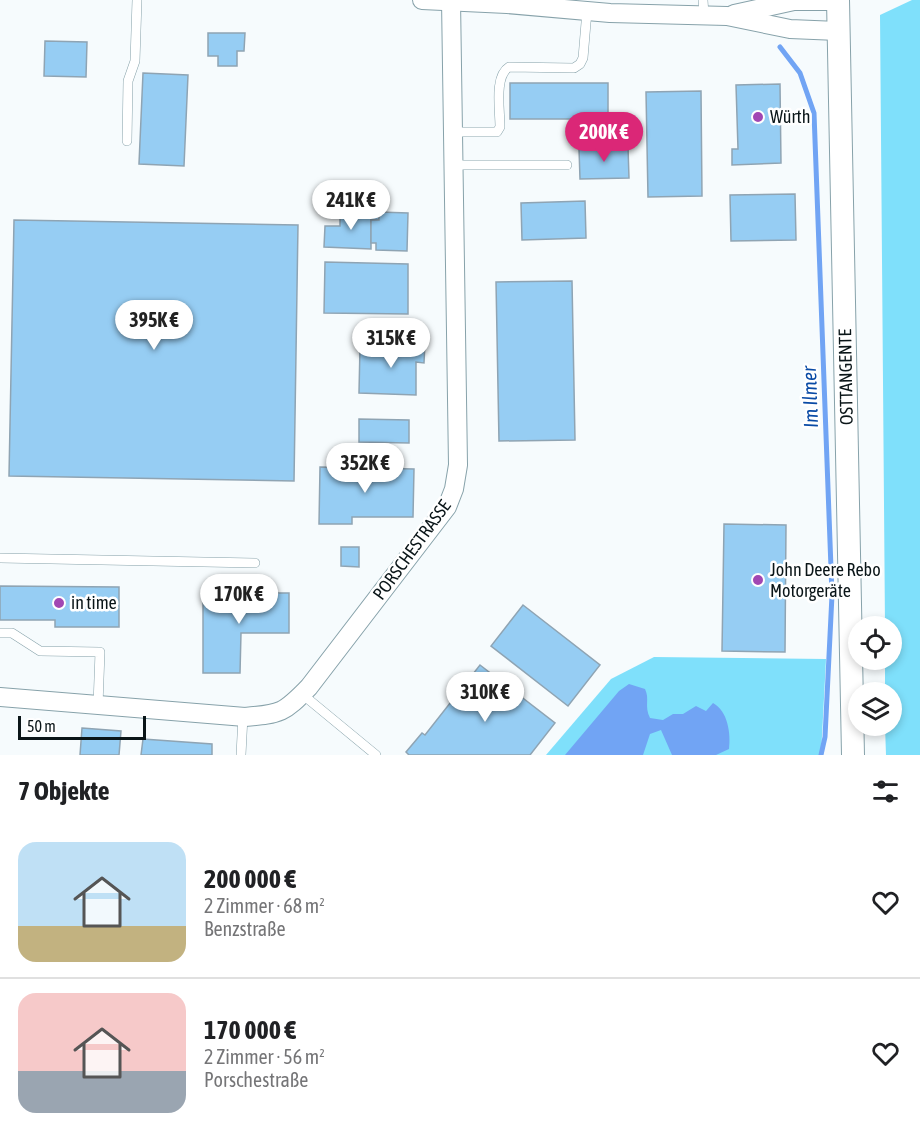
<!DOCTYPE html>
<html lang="de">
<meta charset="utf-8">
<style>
:root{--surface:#fff;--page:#f6f6f6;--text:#202124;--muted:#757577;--line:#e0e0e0;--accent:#db2777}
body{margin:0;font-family:"Asap Condensed",sans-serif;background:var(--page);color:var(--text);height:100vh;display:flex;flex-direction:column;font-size:22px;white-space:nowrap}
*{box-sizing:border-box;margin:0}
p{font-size:20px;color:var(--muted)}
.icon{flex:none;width:33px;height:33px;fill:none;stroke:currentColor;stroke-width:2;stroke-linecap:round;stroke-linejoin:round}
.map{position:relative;height:755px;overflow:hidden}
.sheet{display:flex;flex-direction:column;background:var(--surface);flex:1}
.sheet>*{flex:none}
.buttons{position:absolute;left:848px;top:616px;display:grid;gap:12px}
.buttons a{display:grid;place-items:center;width:54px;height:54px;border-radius:50%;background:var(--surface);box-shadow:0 3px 9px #0003;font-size:30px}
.scale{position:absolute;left:18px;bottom:15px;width:128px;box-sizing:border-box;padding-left:6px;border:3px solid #0a1518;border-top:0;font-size:16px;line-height:21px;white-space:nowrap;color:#0a1518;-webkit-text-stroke:4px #fff;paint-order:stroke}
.price{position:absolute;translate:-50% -51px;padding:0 14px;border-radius:21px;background:#fff;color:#222;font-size:20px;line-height:39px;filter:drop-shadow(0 2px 3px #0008)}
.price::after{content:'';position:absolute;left:50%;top:36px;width:18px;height:14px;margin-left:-9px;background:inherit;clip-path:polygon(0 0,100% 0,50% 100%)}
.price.current{background:var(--accent);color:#fff}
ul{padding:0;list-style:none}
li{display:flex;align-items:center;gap:18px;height:150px;padding:0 18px}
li+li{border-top:2px solid var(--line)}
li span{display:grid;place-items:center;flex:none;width:168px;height:120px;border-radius:18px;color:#555}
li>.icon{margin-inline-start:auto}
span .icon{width:72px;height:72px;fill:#fffc;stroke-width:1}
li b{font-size:26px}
h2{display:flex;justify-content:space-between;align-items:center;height:72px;padding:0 18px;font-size:26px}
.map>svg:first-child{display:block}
.green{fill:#7fe0fb}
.water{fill:#71a4f4}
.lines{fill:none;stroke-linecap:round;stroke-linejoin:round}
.stream{stroke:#71a4f4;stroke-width:5}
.building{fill:#96cdf3;stroke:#8fa4b3;stroke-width:1.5}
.service-casing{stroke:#87a2aa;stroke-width:10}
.minor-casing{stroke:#87a2aa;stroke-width:20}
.tertiary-casing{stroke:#87a2aa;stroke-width:24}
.service{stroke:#fff;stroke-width:9}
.minor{stroke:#fff;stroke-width:18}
.tertiary{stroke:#fff;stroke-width:22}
.poi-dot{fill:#a147b3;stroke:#fff;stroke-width:2}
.labels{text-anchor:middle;stroke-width:5;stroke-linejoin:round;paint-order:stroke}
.poi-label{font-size:18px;fill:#0a1518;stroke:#fff;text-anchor:start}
.street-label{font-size:18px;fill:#0a1518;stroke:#fff}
.water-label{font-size:20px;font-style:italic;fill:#094aa5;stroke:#fff}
</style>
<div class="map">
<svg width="920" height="755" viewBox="0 0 920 755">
<rect width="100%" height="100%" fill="#f6fbfd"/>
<g class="green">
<polygon points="912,0 920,0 920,755 886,755 885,726 891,726 891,693 885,693 885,660 891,660 891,627 885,627 880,15"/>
<polygon points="654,657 826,659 821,755 546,755 611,679"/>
</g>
<path class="water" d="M629 684 645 689C650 699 644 706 650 718L663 720 673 714H683L696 706 706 711 713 703C728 711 731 734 729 749L716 755H672L661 730 650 734 643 755H565L619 691Z"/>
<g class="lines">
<polyline class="stream" points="780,47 800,73 814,113 832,595 825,737 821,755"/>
</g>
<g class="building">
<polygon points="208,33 245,33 244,51 237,51 237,66 218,66 218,56 208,56"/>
<polygon points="45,41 87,42 86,77 44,76"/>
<polygon points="143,73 188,75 184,166 139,164"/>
<rect x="510" y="83" width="98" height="36"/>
<polygon points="780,84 781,163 732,165 732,149 738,149 736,85"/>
<polygon points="701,91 702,196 648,197 646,92"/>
<polygon points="628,147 629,178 580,179 579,149"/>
<polygon points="795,194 796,240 731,241 730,195"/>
<polygon points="585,201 586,238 522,240 521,203"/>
<polygon points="340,211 379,212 379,220 371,220 371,249 324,247 325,226 340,226"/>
<polygon points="379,212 408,213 407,251 376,250 376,243 371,243 371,220 379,220"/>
<polygon points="14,220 298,225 294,481 9,476"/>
<polygon points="325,262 408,264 408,314 324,313"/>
<polygon points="572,281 575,440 499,441 496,282"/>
<polygon points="400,341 425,342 424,363 416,362 416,395 359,393 360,347 400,348"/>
<polygon points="359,419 409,420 409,443 359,442"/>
<polygon points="320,467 414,469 413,517 352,517 352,524 319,524"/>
<polygon points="724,524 786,525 785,652 722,651"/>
<polygon points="341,547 359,547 359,567 341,566"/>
<polygon points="0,586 119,587 119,627 55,627 55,620 0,620"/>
<polygon points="203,593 289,593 289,633 241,633 240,673 203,673"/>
<polygon points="523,605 600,665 568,706 491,646"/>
<polygon points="480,665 555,723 530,755 409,755 406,752 422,733 425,735"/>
<polygon points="82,728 121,731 119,755 80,755"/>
<polygon points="143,739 212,744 212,755 141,755"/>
</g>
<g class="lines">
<g class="service-casing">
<g id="service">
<polyline points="703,0 704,15"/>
<path d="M453 132H497L500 127C500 110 494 76 509 67L574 68 580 64 583 58 587 11"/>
<polyline points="127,141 128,81 135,61 137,0"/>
<polyline points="453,165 567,165"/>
<polyline points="0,558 255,563"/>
<polyline points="0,633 12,633 40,651 100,652 98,705"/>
<polyline points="302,694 376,755"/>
<polyline points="241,755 243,716"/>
</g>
</g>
<g class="minor-casing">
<g id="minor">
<polyline points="422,0 507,4 610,13 727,16 790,29 838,31"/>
<polyline points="734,14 794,1 838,1"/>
<path d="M0 697 245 717C281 714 284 713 309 687L447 507 454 489 458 465 451 0"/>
</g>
</g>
<g class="tertiary-casing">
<polyline id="tertiary" points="838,0 853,755"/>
</g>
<use href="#service" class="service"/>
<use href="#minor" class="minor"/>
<use href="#tertiary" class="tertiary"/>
</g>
<g class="poi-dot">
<circle cx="758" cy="117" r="6"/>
<circle cx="758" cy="580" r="6"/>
<circle cx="59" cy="603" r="6"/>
</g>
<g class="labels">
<g class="poi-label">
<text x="770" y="123">Würth</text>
<text x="770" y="576">John Deere Rebo<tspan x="770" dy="21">Motorgeräte</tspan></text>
<text x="71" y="609">in time</text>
</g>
<g class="street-label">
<text transform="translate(846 377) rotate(-91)" y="6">OSTTANGENTE</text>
<text transform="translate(412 550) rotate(-54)" y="6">PORSCHESTRASSE</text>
</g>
<g class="water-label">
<text transform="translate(810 397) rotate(-92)" y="7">Im Ilmer</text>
</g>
</g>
</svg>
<div class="buttons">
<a><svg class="icon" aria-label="locate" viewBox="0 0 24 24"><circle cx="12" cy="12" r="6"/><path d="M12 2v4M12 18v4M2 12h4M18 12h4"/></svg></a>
<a><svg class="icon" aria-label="layers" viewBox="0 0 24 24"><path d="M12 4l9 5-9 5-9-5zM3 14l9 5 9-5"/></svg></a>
</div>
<div class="scale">50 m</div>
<b class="price current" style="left:604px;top:163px">200K €</b>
<b class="price" style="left:351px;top:231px">241K €</b>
<b class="price" style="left:154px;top:351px">395K €</b>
<b class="price" style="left:391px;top:369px">315K €</b>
<b class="price" style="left:365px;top:494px">352K €</b>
<b class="price" style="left:239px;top:625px">170K €</b>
<b class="price" style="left:485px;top:723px">310K €</b>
</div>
<section class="sheet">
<h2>7 Objekte<svg class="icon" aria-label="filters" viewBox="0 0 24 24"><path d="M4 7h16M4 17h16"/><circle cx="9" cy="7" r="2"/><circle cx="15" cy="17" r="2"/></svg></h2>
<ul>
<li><span style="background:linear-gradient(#bfe0f5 70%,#c2b280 0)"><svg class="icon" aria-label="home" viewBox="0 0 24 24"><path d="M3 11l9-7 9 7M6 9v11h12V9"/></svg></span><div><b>200 000 €</b><p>2 Zimmer · 68 m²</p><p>Benzstraße</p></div><svg class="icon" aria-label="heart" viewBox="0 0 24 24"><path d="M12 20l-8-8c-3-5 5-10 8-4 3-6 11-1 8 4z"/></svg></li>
<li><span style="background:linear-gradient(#f6c9c9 65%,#9aa5b1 0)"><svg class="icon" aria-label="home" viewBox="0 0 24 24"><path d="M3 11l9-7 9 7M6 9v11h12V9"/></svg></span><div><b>170 000 €</b><p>2 Zimmer · 56 m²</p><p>Porschestraße</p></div><svg class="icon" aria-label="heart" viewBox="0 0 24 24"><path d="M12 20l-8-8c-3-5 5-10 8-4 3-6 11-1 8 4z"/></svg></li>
</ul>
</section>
